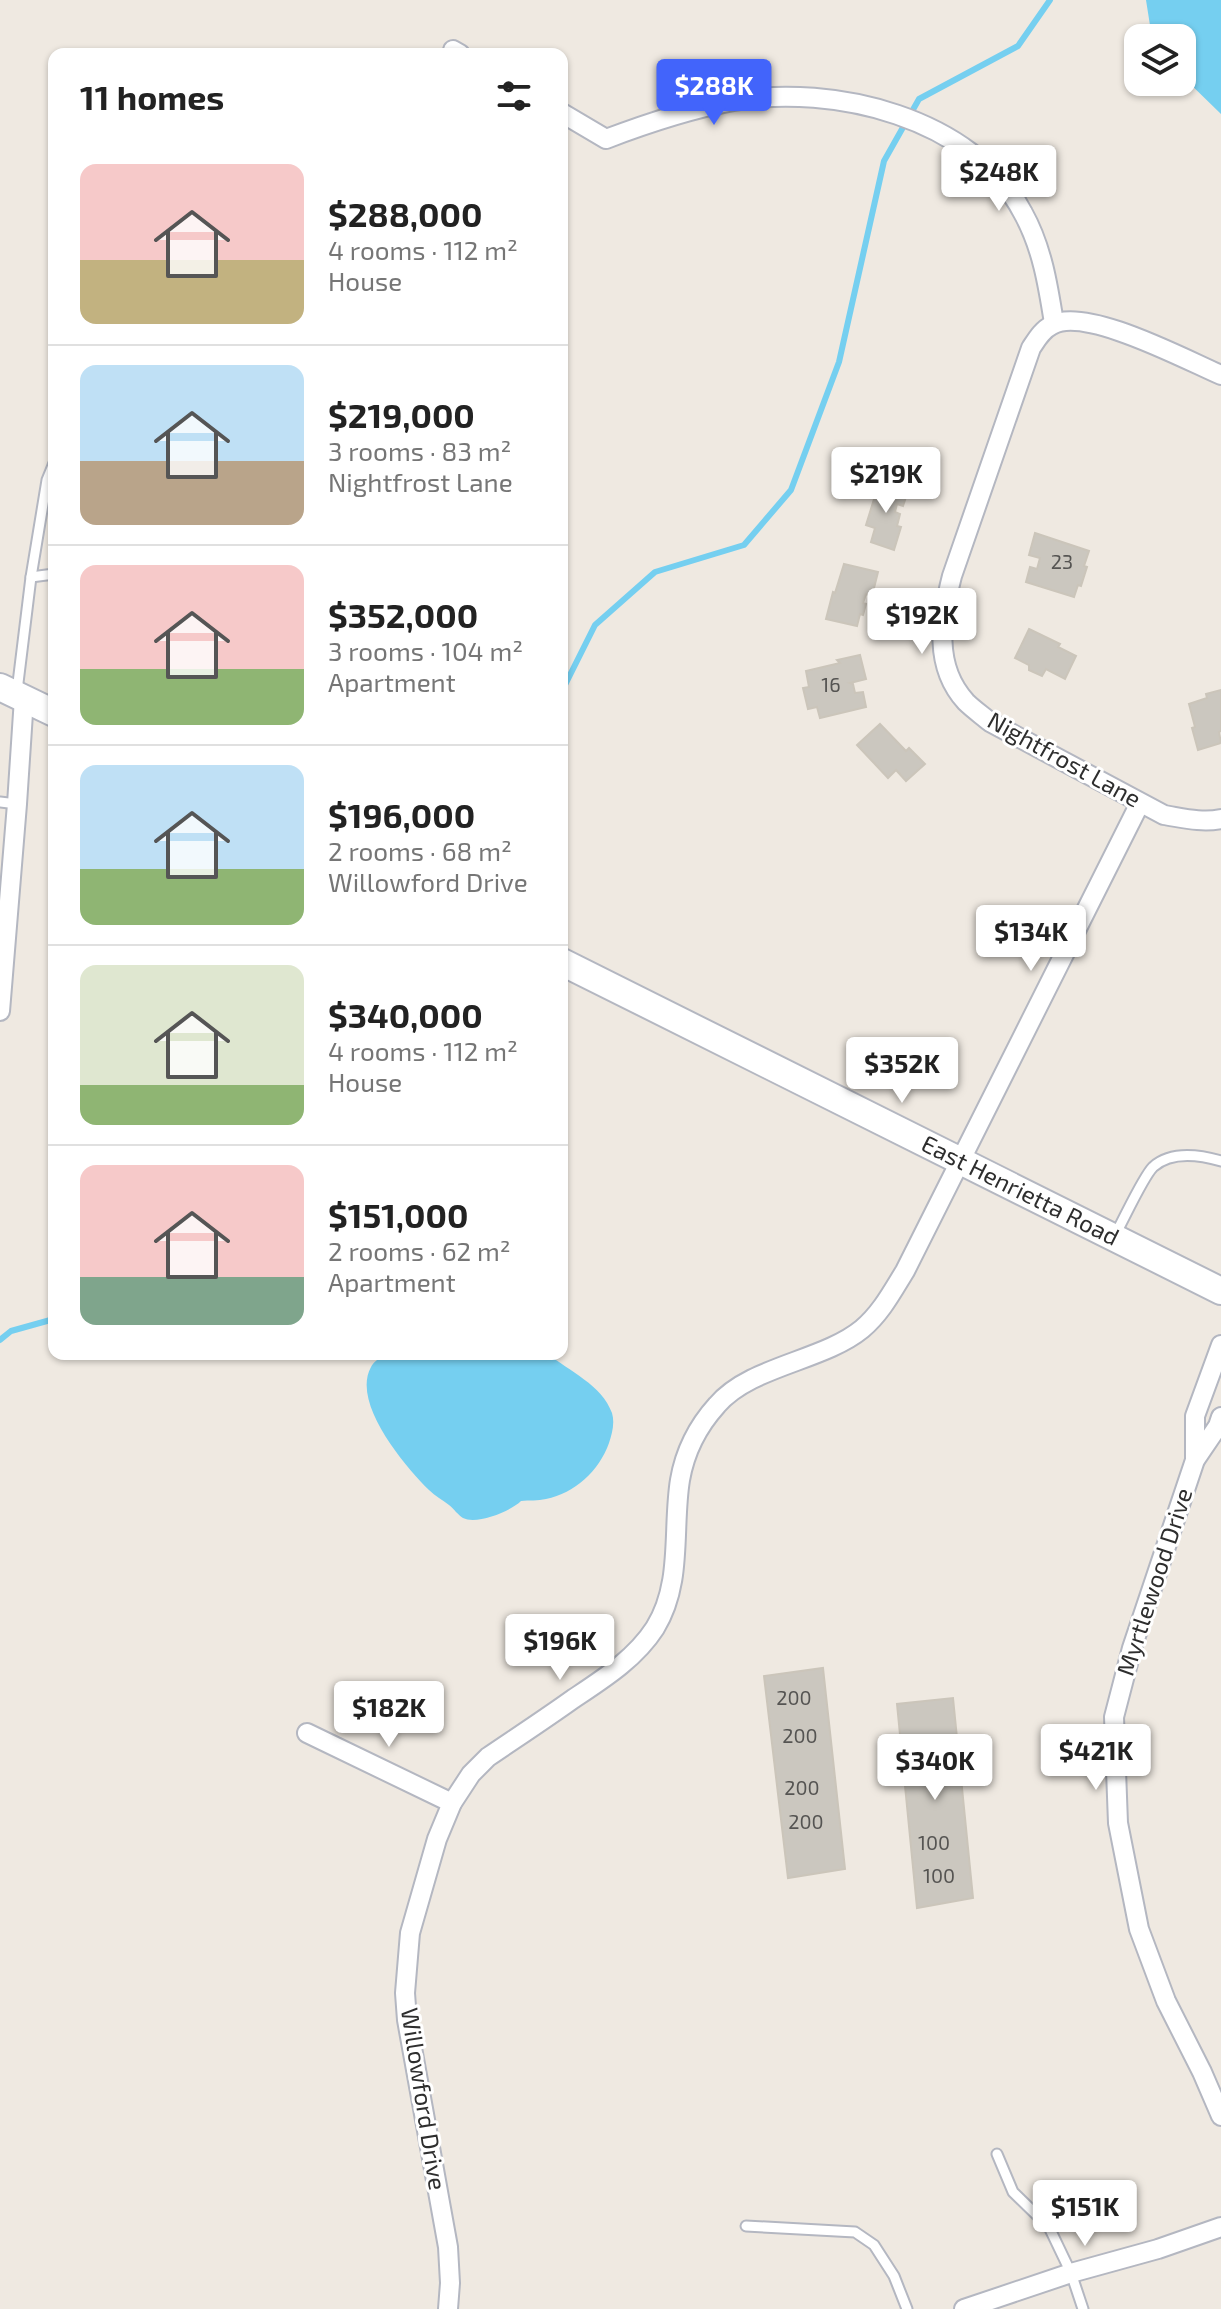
<!DOCTYPE html>
<meta charset="utf-8">
<style>
:root{--surface:#fff;--page:#f2f2f2;--text:#222;--muted:#767676;--line:#e0e0e0;--accent:#4264fb}
body{margin:0;font-family:"Exo 2",sans-serif;background:var(--page);color:var(--text);height:100vh;display:flex;flex-direction:column;font-size:30px;white-space:nowrap}
*{box-sizing:border-box;margin:0}
p{font-size:26px;color:var(--muted)}
.icon{flex:none;width:44px;height:44px;fill:none;stroke:currentColor;stroke-width:2;stroke-linecap:round;stroke-linejoin:round}
.map{position:relative;flex:1;overflow:hidden}
.drawer{position:absolute;left:48px;top:48px;width:520px;height:1312px;display:flex;flex-direction:column;background:var(--surface);border-radius:16px;box-shadow:0 2px 6px #0004}
.drawer>*{flex:none}
.buttons{position:absolute;left:1124px;top:24px;display:grid;gap:16px}
.buttons a{display:grid;place-items:center;width:72px;height:72px;border-radius:16px;background:var(--surface);box-shadow:0 2px 6px #0004;font-size:40px}
.price{position:absolute;translate:-50% -68px;padding:0 18px;border-radius:8px;background:#fff;color:#222;font-size:26px;line-height:52px;filter:drop-shadow(0 2px 4px #0008)}
.price::after{content:'';position:absolute;left:50%;top:48px;width:24px;height:18px;margin-left:-12px;background:inherit;clip-path:polygon(0 0,100% 0,50% 100%)}
.price.active{background:var(--accent);color:#fff}
ul{padding:0;list-style:none}
li{display:flex;align-items:center;gap:24px;height:200px;padding:0 32px}
li+li{border-top:2px solid var(--line)}
li span{display:grid;place-items:center;flex:none;width:224px;height:160px;border-radius:16px;color:#555}
li>.icon{margin-inline-start:auto}
span .icon{width:96px;height:96px;fill:#fffc;stroke-width:1}
li b{font-size:34px}
h2{display:flex;justify-content:space-between;align-items:center;height:96px;padding:0 32px;font-size:34px}
.map>svg:first-child{display:block}
.water{fill:#75cff0}
.lines{fill:none;stroke-linecap:round;stroke-linejoin:round}
.stream{stroke:#75cff0;stroke-width:6}
.building{fill:#cbc7bf;stroke:#cbc5ba;stroke-width:2}
.lane-casing{stroke:#b4b7c1;stroke-width:13}
.street-casing{stroke:#b4b7c1;stroke-width:22}
.secondary-casing{stroke:#b4b7c1;stroke-width:30}
.lane{stroke:#fff;stroke-width:9}
.street{stroke:#fff;stroke-width:18}
.secondary{stroke:#fff;stroke-width:26}
.labels{text-anchor:middle;stroke-width:6;stroke-linejoin:round;paint-order:stroke}
.number-label{font-size:20px;fill:#555452}
.street-label{font-size:24px;fill:#2e2e2e;stroke:#fff}
</style>
<div class="map">
<svg width="1221" height="2309" viewBox="0 0 1221 2309">
<rect width="100%" height="100%" fill="#efe9e1"/>
<g class="water">
<polygon points="1146,0 1221,0 1221,114 1182,76 1182,38 1152,38"/>
<path d="M384 1354H548C569 1371 602 1385 612 1413 615 1423 612 1434 609 1443 599 1471 575 1493 546 1499 538 1501 529 1500 521 1501 511 1511 477 1525 463 1518 458 1515 454 1509 449 1505 443 1500 435 1496 429 1490 405 1466 351 1403 371 1367 373 1362 380 1358 384 1354Z"/>
</g>
<g class="lines">
<g class="stream">
<polyline points="562,691 595,625 655,572 744,545 791,490 839,362 884,161 919,99 1018,46 1050,0"/>
<polyline points="0,1340 11,1331 54,1319"/>
</g>
</g>
<g class="building">
<polygon points="879,483 908,491 903,506 897,504 895,512 900,514 897,526 901,527 894,550 871,542 875,528 866,525"/>
<polygon points="1035,533 1089,551 1084,566 1087,567 1081,586 1078,585 1074,597 1026,582 1030,567 1037,569 1040,558 1029,555"/>
<polygon points="844,564 878,572 872,596 866,594 863,603 866,604 863,615 860,614 857,626 826,619 833,592 835,593"/>
<polygon points="1029,629 1060,644 1058,647 1076,656 1065,679 1046,669 1042,676 1029,670 1029,665 1015,658"/>
<polygon points="860,655 866,679 850,683 853,684 855,693 863,692 866,707 820,718 817,707 808,709 803,688 809,687 806,671 840,663 837,660"/>
<polygon points="1221,690 1221,731 1219,732 1221,743 1198,750 1192,728 1195,727 1189,704 1207,698 1206,694"/>
<polygon points="880,724 906,751 909,748 925,764 906,781 896,770 888,778 857,745"/>
<polygon points="823,1668 845,1869 788,1878 764,1676"/>
<polygon points="953,1698 973,1898 917,1908 897,1704"/>
</g>
<g class="lines">
<g class="lane-casing">
<g id="lane">
<polyline points="31,577 54,574"/>
<polyline points="17,691 31,577 47,480 54,463"/>
<polyline points="0,802 17,804"/>
<path d="M1115 1235C1124 1219 1143 1177 1153 1167 1171 1151 1200 1155 1221 1161"/>
<polyline points="997,2154 1013,2192 1049,2227 1071,2273 1083,2309"/>
<polyline points="746,2226 855,2232 874,2245 894,2276 907,2309"/>
</g>
</g>
<g class="street-casing">
<g id="street">
<polyline points="453,50 460,54"/>
<path d="M562 113 606 139C648 123 690 109 734 101 833 84 973 117 1023 213 1042 247 1048 285 1054 323"/>
<path d="M1221 375C1186 360 1085 306 1052 325 1042 330 1037 339 1031 348L952 576C941 619 933 666 966 702 973 709 983 716 990 722L1164 815C1183 818 1202 823 1221 819"/>
<polyline points="0,1011 17,804 24,698"/>
<polyline points="1221,1417 1218,1426 1195,1460 1132,1648 1114,1717 1118,1823 1139,1929 1166,2001 1202,2072 1221,2116"/>
<polyline points="1195,1460 1195,1416 1221,1345"/>
<polyline points="307,1733 452,1803"/>
<path d="M448 2309 450 2283 448 2247 407 2020 405 1993 410 1933 437 1839 452 1803 471 1774 488 1757C516 1738 545 1719 573 1699 603 1679 635 1659 655 1628 683 1583 672 1529 680 1480 685 1451 698 1426 717 1405 750 1366 823 1361 862 1329 881 1313 892 1292 905 1271L1140 803"/>
<polyline points="964,2309 1071,2273 1158,2249 1221,2227"/>
</g>
</g>
<g class="secondary-casing">
<g id="secondary">
<polyline points="0,687 54,713"/>
<path id="s1" d="M562 962 1221 1291"/>
</g>
</g>
<use href="#lane" class="lane"/>
<use href="#street" class="street"/>
<use href="#secondary" class="secondary"/>
</g>
<g class="labels">
<g class="number-label">
<text x="1062" y="569">23</text>
<text x="831" y="692">16</text>
<text x="794" y="1705">200</text>
<text x="800" y="1743">200</text>
<text x="802" y="1795">200</text>
<text x="806" y="1829">200</text>
<text x="934" y="1850">100</text>
<text x="939" y="1883">100</text>
</g>
<g class="street-label">
<text transform="translate(1064 760) rotate(29)" y="8">Nightfrost Lane</text>
<text dy="8" stroke="none"><textPath href="#s1" startOffset="512">East Henrietta Road</textPath></text>
<text transform="translate(1155 1582) rotate(-72)" y="8">Myrtlewood Drive</text>
<text transform="translate(423 2099) rotate(81)" y="8">Willowford Drive</text>
</g>
</g>
</svg>
<div class="buttons">
<a><svg class="icon" aria-label="layers" viewBox="0 0 24 24"><path d="M12 4l9 5-9 5-9-5zM3 14l9 5 9-5"/></svg></a>
</div>
<b class="price active" style="left:714px;top:127px">$288K</b>
<b class="price" style="left:999px;top:213px">$248K</b>
<b class="price" style="left:886px;top:515px">$219K</b>
<b class="price" style="left:922px;top:656px">$192K</b>
<b class="price" style="left:1031px;top:973px">$134K</b>
<b class="price" style="left:902px;top:1105px">$352K</b>
<b class="price" style="left:560px;top:1682px">$196K</b>
<b class="price" style="left:389px;top:1749px">$182K</b>
<b class="price" style="left:1096px;top:1792px">$421K</b>
<b class="price" style="left:935px;top:1802px">$340K</b>
<b class="price" style="left:1085px;top:2248px">$151K</b>
<section class="drawer">
<h2>11 homes<svg class="icon" aria-label="filters" viewBox="0 0 24 24"><path d="M4 7h16M4 17h16"/><circle cx="9" cy="7" r="2"/><circle cx="15" cy="17" r="2"/></svg></h2>
<ul>
<li><span style="background:linear-gradient(#f6c9c9 60%,#c2b280 0)"><svg class="icon" aria-label="home" viewBox="0 0 24 24"><path d="M3 11l9-7 9 7M6 9v11h12V9"/></svg></span><div><b>$288,000</b><p>4 rooms · 112 m²</p><p>House</p></div></li>
<li><span style="background:linear-gradient(#bfe0f5 60%,#b9a48a 0)"><svg class="icon" aria-label="home" viewBox="0 0 24 24"><path d="M3 11l9-7 9 7M6 9v11h12V9"/></svg></span><div><b>$219,000</b><p>3 rooms · 83 m²</p><p>Nightfrost Lane</p></div></li>
<li><span style="background:linear-gradient(#f6c9c9 65%,#8fb573 0)"><svg class="icon" aria-label="home" viewBox="0 0 24 24"><path d="M3 11l9-7 9 7M6 9v11h12V9"/></svg></span><div><b>$352,000</b><p>3 rooms · 104 m²</p><p>Apartment</p></div></li>
<li><span style="background:linear-gradient(#bfe0f5 65%,#8fb573 0)"><svg class="icon" aria-label="home" viewBox="0 0 24 24"><path d="M3 11l9-7 9 7M6 9v11h12V9"/></svg></span><div><b>$196,000</b><p>2 rooms · 68 m²</p><p>Willowford Drive</p></div></li>
<li><span style="background:linear-gradient(#dfe7d0 75%,#8fb573 0)"><svg class="icon" aria-label="home" viewBox="0 0 24 24"><path d="M3 11l9-7 9 7M6 9v11h12V9"/></svg></span><div><b>$340,000</b><p>4 rooms · 112 m²</p><p>House</p></div></li>
<li><span style="background:linear-gradient(#f6c9c9 70%,#7fa58c 0)"><svg class="icon" aria-label="home" viewBox="0 0 24 24"><path d="M3 11l9-7 9 7M6 9v11h12V9"/></svg></span><div><b>$151,000</b><p>2 rooms · 62 m²</p><p>Apartment</p></div></li>
</ul>
</section>
</div>
